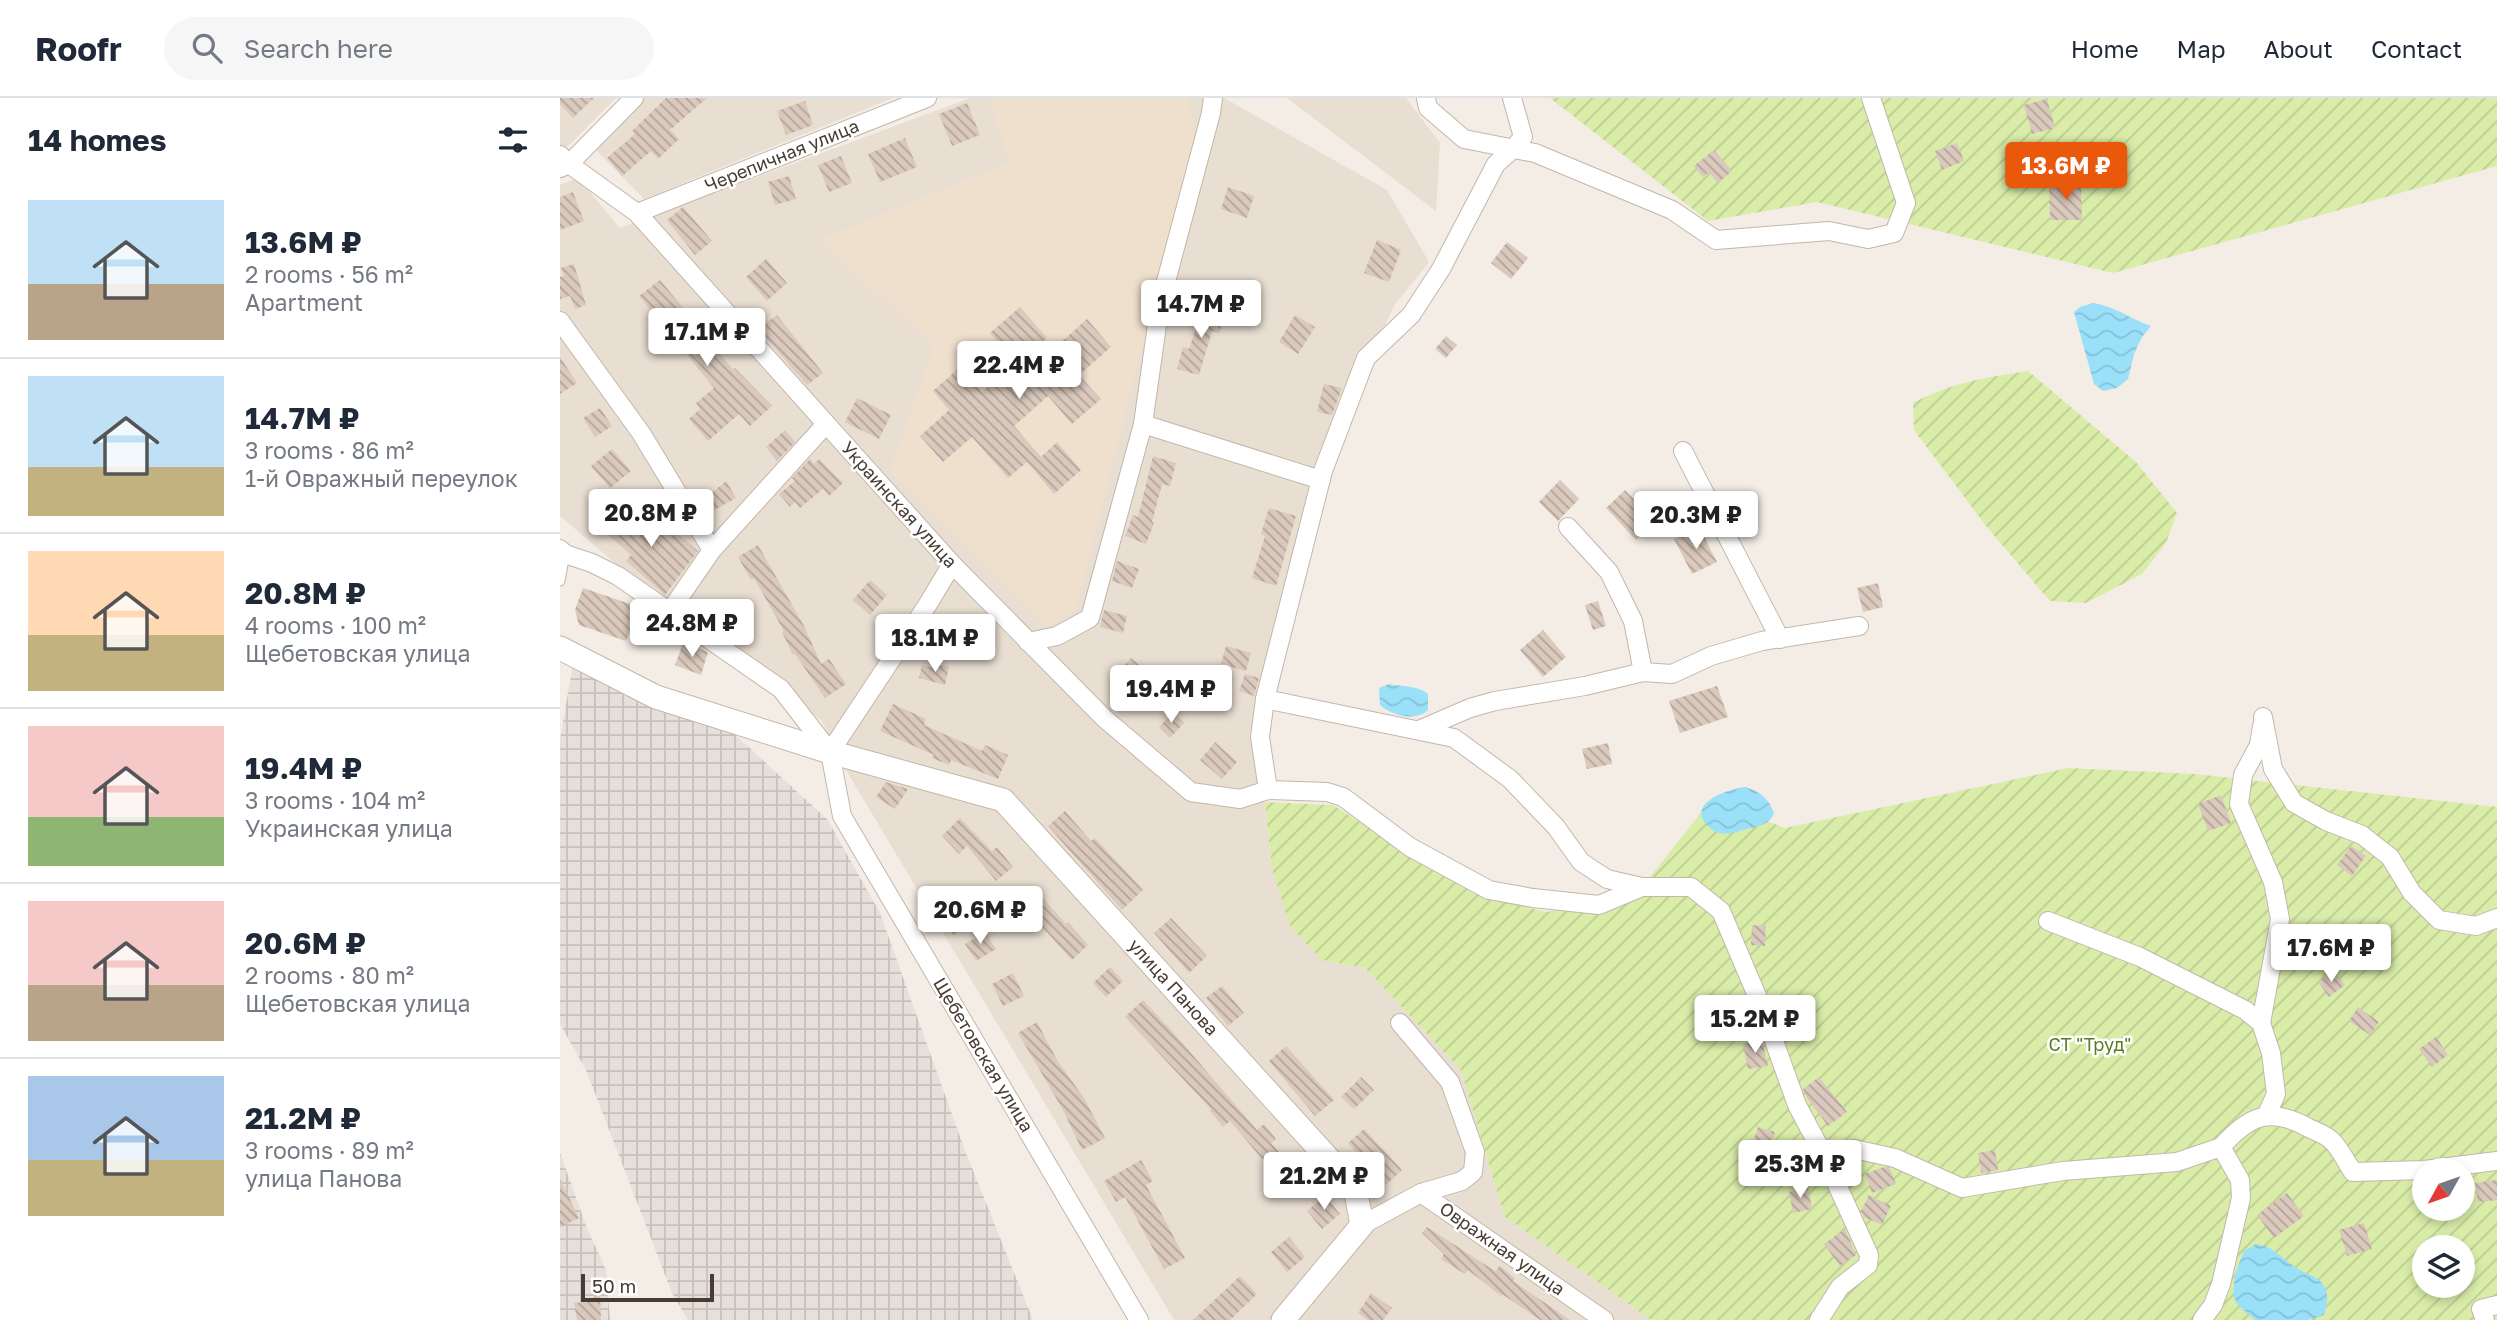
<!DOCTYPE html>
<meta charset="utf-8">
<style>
:root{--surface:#fff;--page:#f6f6f7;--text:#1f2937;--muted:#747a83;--line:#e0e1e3;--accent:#ea580c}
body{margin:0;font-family:"Golos Text",sans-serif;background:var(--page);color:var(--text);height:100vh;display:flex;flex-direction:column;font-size:26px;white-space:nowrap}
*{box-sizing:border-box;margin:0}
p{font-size:23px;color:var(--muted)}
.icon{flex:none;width:38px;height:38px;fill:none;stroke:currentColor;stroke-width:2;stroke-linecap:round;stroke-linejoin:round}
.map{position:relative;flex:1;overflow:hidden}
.sheet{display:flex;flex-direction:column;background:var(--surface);width:560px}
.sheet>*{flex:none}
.needle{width:46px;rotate:230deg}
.tools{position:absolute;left:1852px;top:1060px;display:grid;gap:14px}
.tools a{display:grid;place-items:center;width:63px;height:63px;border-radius:50%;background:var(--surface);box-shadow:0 4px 10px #0003;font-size:35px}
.scale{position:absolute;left:21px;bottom:18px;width:133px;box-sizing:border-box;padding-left:7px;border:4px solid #473c34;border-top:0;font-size:19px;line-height:24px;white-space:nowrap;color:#473c34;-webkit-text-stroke:5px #fff;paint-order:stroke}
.price{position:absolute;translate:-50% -60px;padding:0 16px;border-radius:7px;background:#fff;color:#222;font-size:23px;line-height:46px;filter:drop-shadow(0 2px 4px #0008)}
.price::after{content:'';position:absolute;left:50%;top:42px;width:21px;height:16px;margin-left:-10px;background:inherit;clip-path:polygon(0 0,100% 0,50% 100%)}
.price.selected{background:var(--accent);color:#fff}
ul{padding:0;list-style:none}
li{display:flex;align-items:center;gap:21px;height:175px;padding:0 28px}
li+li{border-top:2px solid var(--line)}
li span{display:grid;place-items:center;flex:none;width:196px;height:140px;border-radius:0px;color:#555}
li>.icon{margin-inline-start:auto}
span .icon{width:84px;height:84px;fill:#fffc;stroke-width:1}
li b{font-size:30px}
h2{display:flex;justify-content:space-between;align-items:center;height:84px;padding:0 28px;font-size:30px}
header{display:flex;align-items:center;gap:42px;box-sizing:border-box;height:98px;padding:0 35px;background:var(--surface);border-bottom:2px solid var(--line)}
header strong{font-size:33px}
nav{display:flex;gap:38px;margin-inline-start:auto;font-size:24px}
.search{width:490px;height:63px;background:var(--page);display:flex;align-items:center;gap:18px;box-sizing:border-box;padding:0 24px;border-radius:38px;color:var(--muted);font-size:26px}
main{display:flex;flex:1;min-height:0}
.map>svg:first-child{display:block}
.residential{fill:#e9ded2}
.industrial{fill:url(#industrial-grid)}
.education{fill:#efe0cd}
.garden{fill:url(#garden-furrows);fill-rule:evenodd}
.water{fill:url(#water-waves)}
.building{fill:url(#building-back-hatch)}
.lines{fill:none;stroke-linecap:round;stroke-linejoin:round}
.service-casing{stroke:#c4b6a9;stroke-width:11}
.minor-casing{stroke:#c4b6a9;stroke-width:20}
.tertiary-casing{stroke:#c4b6a9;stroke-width:25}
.service{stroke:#fff;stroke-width:9}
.minor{stroke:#fff;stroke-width:18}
.tertiary{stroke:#fff;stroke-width:23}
.labels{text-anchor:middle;stroke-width:5;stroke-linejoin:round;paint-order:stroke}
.street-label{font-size:18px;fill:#473c34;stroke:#fff}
.park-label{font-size:18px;fill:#537f21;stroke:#fff}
</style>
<header>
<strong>Roofr</strong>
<div class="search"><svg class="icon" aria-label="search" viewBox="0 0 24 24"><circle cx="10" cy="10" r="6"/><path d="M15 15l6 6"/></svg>Search here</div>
<nav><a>Home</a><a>Map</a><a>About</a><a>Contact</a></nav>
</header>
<main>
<section class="sheet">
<h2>14 homes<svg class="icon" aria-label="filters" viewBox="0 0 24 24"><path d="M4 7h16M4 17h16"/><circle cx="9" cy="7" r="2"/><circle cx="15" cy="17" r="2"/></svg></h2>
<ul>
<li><span style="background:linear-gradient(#bfe0f5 60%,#b9a48a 0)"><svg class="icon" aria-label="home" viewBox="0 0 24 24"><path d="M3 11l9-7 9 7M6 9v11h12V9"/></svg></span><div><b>13.6M ₽</b><p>2 rooms · 56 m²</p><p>Apartment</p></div></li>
<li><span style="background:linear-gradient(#bfe0f5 65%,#c2b280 0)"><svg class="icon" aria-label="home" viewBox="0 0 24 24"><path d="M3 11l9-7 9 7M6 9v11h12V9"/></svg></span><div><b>14.7M ₽</b><p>3 rooms · 86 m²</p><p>1-й Овражный переулок</p></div></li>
<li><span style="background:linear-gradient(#ffd9b3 60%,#c2b280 0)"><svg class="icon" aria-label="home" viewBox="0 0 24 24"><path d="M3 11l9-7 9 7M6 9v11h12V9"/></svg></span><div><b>20.8M ₽</b><p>4 rooms · 100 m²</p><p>Щебетовская улица</p></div></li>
<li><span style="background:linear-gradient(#f6c9c9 65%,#8fb573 0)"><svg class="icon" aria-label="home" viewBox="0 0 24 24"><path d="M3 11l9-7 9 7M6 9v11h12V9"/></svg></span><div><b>19.4M ₽</b><p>3 rooms · 104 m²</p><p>Украинская улица</p></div></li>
<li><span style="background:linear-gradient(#f6c9c9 60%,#b9a48a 0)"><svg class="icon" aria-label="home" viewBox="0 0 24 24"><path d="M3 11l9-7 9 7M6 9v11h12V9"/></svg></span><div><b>20.6M ₽</b><p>2 rooms · 80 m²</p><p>Щебетовская улица</p></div></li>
<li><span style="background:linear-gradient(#a9c7e8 60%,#c2b280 0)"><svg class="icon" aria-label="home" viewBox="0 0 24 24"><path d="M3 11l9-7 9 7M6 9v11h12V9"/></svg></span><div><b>21.2M ₽</b><p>3 rooms · 89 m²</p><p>улица Панова</p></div></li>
</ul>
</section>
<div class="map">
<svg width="1937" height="1222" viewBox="0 0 1937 1222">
<defs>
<pattern id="industrial-grid" width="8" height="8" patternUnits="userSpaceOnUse" patternTransform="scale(1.75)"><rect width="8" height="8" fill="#e6dfda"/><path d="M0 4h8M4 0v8" fill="none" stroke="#c7c0bc"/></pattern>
<pattern id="garden-furrows" width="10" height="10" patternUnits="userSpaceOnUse" patternTransform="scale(1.75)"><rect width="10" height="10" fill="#d9eda9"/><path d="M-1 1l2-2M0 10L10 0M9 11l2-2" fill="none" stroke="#bccc92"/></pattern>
<pattern id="water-waves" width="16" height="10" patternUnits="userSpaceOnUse" patternTransform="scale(1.75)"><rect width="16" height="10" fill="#9ae0f8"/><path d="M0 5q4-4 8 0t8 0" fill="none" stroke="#86c1d5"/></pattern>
<pattern id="building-back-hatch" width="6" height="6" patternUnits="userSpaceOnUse" patternTransform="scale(1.75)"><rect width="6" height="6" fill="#dac9bc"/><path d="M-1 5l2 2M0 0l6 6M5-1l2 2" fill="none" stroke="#b3a49a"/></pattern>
</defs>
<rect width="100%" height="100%" fill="#f4ede5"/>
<g class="residential">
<polygon points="0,0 56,0 0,56"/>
<polygon points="84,0 333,0 84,101 34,50"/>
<polygon points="410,0 664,0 827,92 869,164 834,208 767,356 706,583 701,678 705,704 712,771 762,862 805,870 901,972 944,1118 1091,1222 614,1222 286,672 262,623 83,489 0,418 0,87 18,80 60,130"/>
<polygon points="727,0 846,0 880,45 876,113"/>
</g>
<g class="industrial">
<polygon points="13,566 173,635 267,721 320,815 404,1050 473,1222 128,1222 112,1195 26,972 0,926 0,642"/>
<polygon points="0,1055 27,1130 46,1172 50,1222 0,1222"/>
</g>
<polygon class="education" points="433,0 627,0 636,32 516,513 486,529 330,373 374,247 260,141 449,65 430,2"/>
<g class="garden">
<polygon points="990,0 1937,0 1937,68 1553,175 1257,104 1148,123"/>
<path d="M1468 273 1576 364 1617 415 1606 445 1582 476 1526 505 1490 503 1426 428 1354 332 1353 305C1389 285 1428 279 1468 273Z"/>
<path d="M1508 670 1635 676 1937 709V1222H1091L944 1118 901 972 805 870 762 862 730 828 712 771 705 704 773 707 911 794 986 814 1075 798 1151 702 1225 730ZM1864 1073H1902V1111H1864ZM1864 1150H1902V1188H1864Z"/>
</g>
<g class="water">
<path d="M1533 205C1554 208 1571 221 1591 228L1582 239 1574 256 1568 281 1557 290 1543 293 1534 286 1514 214 1520 209Z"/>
<path d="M829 586C843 589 857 587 868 596V612C855 624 833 618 820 607L819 590Z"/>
<path d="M1185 689C1201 694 1208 700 1214 715 1209 727 1199 728 1187 731 1179 733 1168 737 1160 735 1154 734 1150 730 1146 726 1128 704 1169 691 1185 689Z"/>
<path d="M1696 1146C1714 1148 1723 1162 1738 1171 1746 1176 1755 1177 1762 1185 1770 1194 1767 1206 1764 1217L1747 1222H1695L1677 1206 1673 1196 1675 1176 1684 1153Z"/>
</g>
<g class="building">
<polygon points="0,0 34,0 13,20 0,6"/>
<polygon points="106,0 147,0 110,32 119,41 98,61 91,53 62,78 47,60 75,36 72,33"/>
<polygon points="1487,1 1495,30 1472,36 1464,7"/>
<polygon points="245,3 253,27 226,37 217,13"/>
<polygon points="407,5 420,37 392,48 379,16"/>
<polygon points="345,40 357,69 320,84 308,56"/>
<polygon points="1397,45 1404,63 1382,72 1375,53"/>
<polygon points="1154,52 1172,73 1158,85 1149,74 1143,79 1134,68"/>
<polygon points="281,58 292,85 269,94 258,67"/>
<polygon points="229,78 236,101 215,107 208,84"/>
<polygon points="1489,87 1521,87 1522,122 1490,122"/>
<polygon points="668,89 694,98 687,120 661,111"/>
<polygon points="13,94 24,123 0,132 0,99"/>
<polygon points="123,109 152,143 135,157 107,122"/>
<polygon points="817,142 841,152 829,184 804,175"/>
<polygon points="947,144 968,160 951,181 931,165"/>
<polygon points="206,161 227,185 207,203 186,179"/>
<polygon points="14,166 26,207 15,211 10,198 0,201 0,179 4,178 1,170"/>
<polygon points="100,182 139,229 137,230 173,271 175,270 212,308 190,328 179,316 148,343 129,321 140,311 136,305 154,290 79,198"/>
<polygon points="644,207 667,214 659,235 652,233 639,277 617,271 623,249 629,251"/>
<polygon points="460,209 487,240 471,254 491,277 511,259 499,246 527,221 551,249 519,277 541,301 512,326 488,298 454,328 481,359 497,344 521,372 494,396 467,364 448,380 412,339 383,364 360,338 389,312 373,293 400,269 422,294 456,264 430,235"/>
<polygon points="217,217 263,275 247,287 198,231"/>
<polygon points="735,217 755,229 738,256 719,244"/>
<polygon points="886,238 897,247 886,260 875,251"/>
<polygon points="0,259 17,285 0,296"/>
<polygon points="764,286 782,290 772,317 757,314"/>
<polygon points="297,300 331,317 319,341 285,324"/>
<polygon points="40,310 52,328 35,339 23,320"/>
<polygon points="225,332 235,344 217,363 206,349"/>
<polygon points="52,351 71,373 50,390 31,368"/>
<polygon points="593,358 616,365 610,388 602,386 592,424 594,425 586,446 565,438 573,417 578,419"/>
<polygon points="250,361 254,366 259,361 283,385 269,398 263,391 240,410 235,404 230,409 219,396 235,383 232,380"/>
<polygon points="1000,382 1019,401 998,423 979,404"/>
<polygon points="166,383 176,400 149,415 142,403"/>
<polygon points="1065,392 1095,424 1076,442 1046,410"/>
<polygon points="53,408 87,439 102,422 138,453 105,497 66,463 71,457 37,426"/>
<polygon points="709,410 736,418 716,488 692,480 705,438 701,436"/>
<polygon points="1139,429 1157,464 1132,476 1114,441"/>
<polygon points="198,447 244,528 261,566 269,561 286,586 265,600 235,556 233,557 222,534 224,533 194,480 191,482 178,459"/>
<polygon points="557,463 579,471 572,490 552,483"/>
<polygon points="310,482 327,497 310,517 293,502"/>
<polygon points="1318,485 1323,509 1303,514 1297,490"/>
<polygon points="23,490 79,509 66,543 19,527 15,512"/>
<polygon points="1038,503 1046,528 1033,532 1025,507"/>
<polygon points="544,512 567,518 563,535 540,529"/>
<polygon points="983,532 1006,559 983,579 960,552"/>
<polygon points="123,545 148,554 141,577 115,567"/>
<polygon points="666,548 691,555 686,573 661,566"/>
<polygon points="571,560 589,575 572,593 555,578"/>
<polygon points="374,565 389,569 385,587 359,580 362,567 373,570"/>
<polygon points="685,576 699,580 694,598 679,593"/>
<polygon points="1157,588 1168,619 1120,635 1109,603"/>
<polygon points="333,606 366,621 364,627 422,653 425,647 448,657 438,681 391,662 389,667 372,660 374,657 320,633"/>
<polygon points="613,615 624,625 610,640 599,629"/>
<polygon points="655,644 677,664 662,681 640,662"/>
<polygon points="1048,645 1052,666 1027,671 1022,651"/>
<polygon points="326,684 348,691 335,711 316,699"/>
<polygon points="1661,697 1671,725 1648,733 1638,706"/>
<polygon points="505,713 531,743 535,740 583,792 562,812 488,728"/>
<polygon points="400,720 432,753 437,749 453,769 436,783 407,748 399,756 382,738"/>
<polygon points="1791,748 1806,758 1792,778 1777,767"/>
<polygon points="480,797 506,826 508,824 528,847 512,862 465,810"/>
<polygon points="399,812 408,828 393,837 383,821"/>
<polygon points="611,820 647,858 629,875 594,835"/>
<polygon points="1192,827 1206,828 1205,848 1191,847"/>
<polygon points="425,834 436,851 416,863 405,846"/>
<polygon points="550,869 563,883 546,899 533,885"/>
<polygon points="1773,872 1785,887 1769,899 1758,884"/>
<polygon points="453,875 464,898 443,908 432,886"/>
<polygon points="662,888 684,915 668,928 646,900"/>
<polygon points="583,902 612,933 697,1032 704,1026 716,1041 711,1045 738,1076 721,1092 708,1078 713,1074 670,1023 663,1029 650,1013 651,1011 565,919"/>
<polygon points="1798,909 1819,924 1810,937 1789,923"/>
<polygon points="477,924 497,962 524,1000 545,1040 522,1052 503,1012 458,935"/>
<polygon points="1876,939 1888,957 1872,969 1859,951"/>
<polygon points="1202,943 1208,968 1188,971 1183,946"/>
<polygon points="726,948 774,1002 755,1018 709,963"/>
<polygon points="801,979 814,992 794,1011 781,999"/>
<polygon points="1259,979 1287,1014 1268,1028 1247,1000 1243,991"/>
<polygon points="1198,1029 1215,1034 1208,1056 1191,1050"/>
<polygon points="804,1031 842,1072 826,1087 788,1045"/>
<polygon points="1435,1052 1438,1072 1421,1075 1418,1055"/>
<polygon points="581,1062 593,1083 586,1087 625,1160 604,1171 565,1099 556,1104 544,1083"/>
<polygon points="1324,1069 1330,1071 1336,1086 1312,1095 1305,1076"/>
<polygon points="0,1081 19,1120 0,1129"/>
<polygon points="1937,1082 1937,1102 1918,1104 1915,1085"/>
<polygon points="1248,1090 1252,1111 1233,1115 1229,1094"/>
<polygon points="1727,1095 1744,1118 1714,1140 1697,1117"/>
<polygon points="1309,1097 1331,1108 1322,1127 1304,1119 1301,1113"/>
<polygon points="765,1098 780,1116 762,1131 747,1113"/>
<polygon points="1804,1125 1812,1151 1787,1158 1779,1132"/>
<polygon points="867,1129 935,1173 940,1168 955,1180 953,1183 1010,1222 980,1222 942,1196 941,1198 908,1172 905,1176 881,1161 884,1156 862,1135"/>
<polygon points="1285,1131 1296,1157 1280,1168 1264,1146"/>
<polygon points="729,1139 745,1159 727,1174 711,1154"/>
<polygon points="680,1178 697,1196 670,1222 633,1222"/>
<polygon points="811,1195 832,1210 823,1222 808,1222 798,1215"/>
<polygon points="40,1196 41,1222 17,1222 14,1205 27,1204"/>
</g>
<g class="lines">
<g class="service-casing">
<polyline id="service" points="0,483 5,456"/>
</g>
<g class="minor-casing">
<g id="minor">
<polyline points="866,0 868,10 904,41 975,55 1112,112 1156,142 1269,133 1308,141 1334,135 1346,105 1311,0"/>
<polyline points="0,57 9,66 77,115 392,466 544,620 631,694 680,701 708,692 767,694 783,699 850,749 929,792 973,800 1039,807 1082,789 1131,789 1161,813 1203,912 1237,1007 1263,1056 1294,1051 1335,1060 1402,1090 1503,1073 1617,1064 1661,1049"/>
<polyline points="0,70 9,66 74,0"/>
<polyline points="77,115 367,0"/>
<polyline points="0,223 81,335 152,452 110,513"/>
<polyline points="583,326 761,382"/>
<polyline points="1123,353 1220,541"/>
<polyline points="1008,429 1049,474 1073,523 1083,574"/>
<polyline points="0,451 5,456 32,465 58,478 221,591 270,654 282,718 579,1222"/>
<polyline points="152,452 266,326"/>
<polyline points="468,544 497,538 530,520 583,326 600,206 651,15 653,0"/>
<polyline points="705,601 894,640 950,681 996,729 1021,764 1047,781 1082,789"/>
<polyline points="1703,619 1713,671 1734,705 1766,723 1802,737 1830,759 1852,795 1879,822 1916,828 1937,820"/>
<polyline points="859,632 910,610 935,603 1025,588 1083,574 1112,576 1151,558 1202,543 1299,528"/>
<polyline points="270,654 368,506 392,466"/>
<polyline points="708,692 700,639 705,601 763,373 806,260 851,217 881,171 936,66 953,51 963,39 952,0"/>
<polyline points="1488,823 1580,859 1685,912 1701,925 1711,955 1716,996 1707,1016"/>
<polyline points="840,925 890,984 915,1054 913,1074 902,1083 861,1095"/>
<polyline points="1701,925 1720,821 1713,784 1679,706 1683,677 1699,647 1702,628"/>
<polyline points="802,1127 861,1095 1044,1222"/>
<polyline points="1259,1222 1280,1189 1308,1167 1309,1157 1263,1056"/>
<path d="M1642 1222 1653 1207 1661 1186 1681 1100 1680 1082 1661 1049C1688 1019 1708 1008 1747 1029 1754 1033 1765 1036 1771 1042 1780 1050 1786 1064 1793 1074L1864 1072 1937 1063"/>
<polyline points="1925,1222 1921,1211 1937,1207"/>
</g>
</g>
<g class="tertiary-casing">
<g id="tertiary">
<path id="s1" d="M0 550 96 599 270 654 443 702 795 1090 802 1127 723 1222"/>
</g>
</g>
<use href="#service" class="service"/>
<use href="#minor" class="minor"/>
<use href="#tertiary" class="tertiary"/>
</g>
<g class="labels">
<g class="street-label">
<text transform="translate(222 58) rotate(-22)" y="6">Черепичная улица</text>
<text transform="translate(339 407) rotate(48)" y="6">Украинская улица</text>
<text dy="6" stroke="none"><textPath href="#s1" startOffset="723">улица Панова</textPath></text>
<text transform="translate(423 957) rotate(59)" y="6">Щебетовская улица</text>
<text transform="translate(942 1151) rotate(35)" y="6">Овражная улица</text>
</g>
<g class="park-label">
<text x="1530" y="953">СТ "Труд"</text>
</g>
</g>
</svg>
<div class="tools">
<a><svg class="needle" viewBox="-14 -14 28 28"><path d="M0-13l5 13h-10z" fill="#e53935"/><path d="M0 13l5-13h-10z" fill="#747a83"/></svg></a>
<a><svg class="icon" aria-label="layers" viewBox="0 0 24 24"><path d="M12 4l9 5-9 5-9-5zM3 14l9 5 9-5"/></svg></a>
</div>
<div class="scale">50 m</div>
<b class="price selected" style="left:1506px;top:104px">13.6M ₽</b>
<b class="price" style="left:641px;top:242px">14.7M ₽</b>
<b class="price" style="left:147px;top:270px">17.1M ₽</b>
<b class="price" style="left:459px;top:303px">22.4M ₽</b>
<b class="price" style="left:91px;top:451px">20.8M ₽</b>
<b class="price" style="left:1136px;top:453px">20.3M ₽</b>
<b class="price" style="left:132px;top:561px">24.8M ₽</b>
<b class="price" style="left:375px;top:576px">18.1M ₽</b>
<b class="price" style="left:611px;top:627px">19.4M ₽</b>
<b class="price" style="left:420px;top:848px">20.6M ₽</b>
<b class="price" style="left:1771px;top:886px">17.6M ₽</b>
<b class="price" style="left:1195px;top:957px">15.2M ₽</b>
<b class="price" style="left:1240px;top:1102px">25.3M ₽</b>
<b class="price" style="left:764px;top:1114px">21.2M ₽</b>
</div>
</main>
